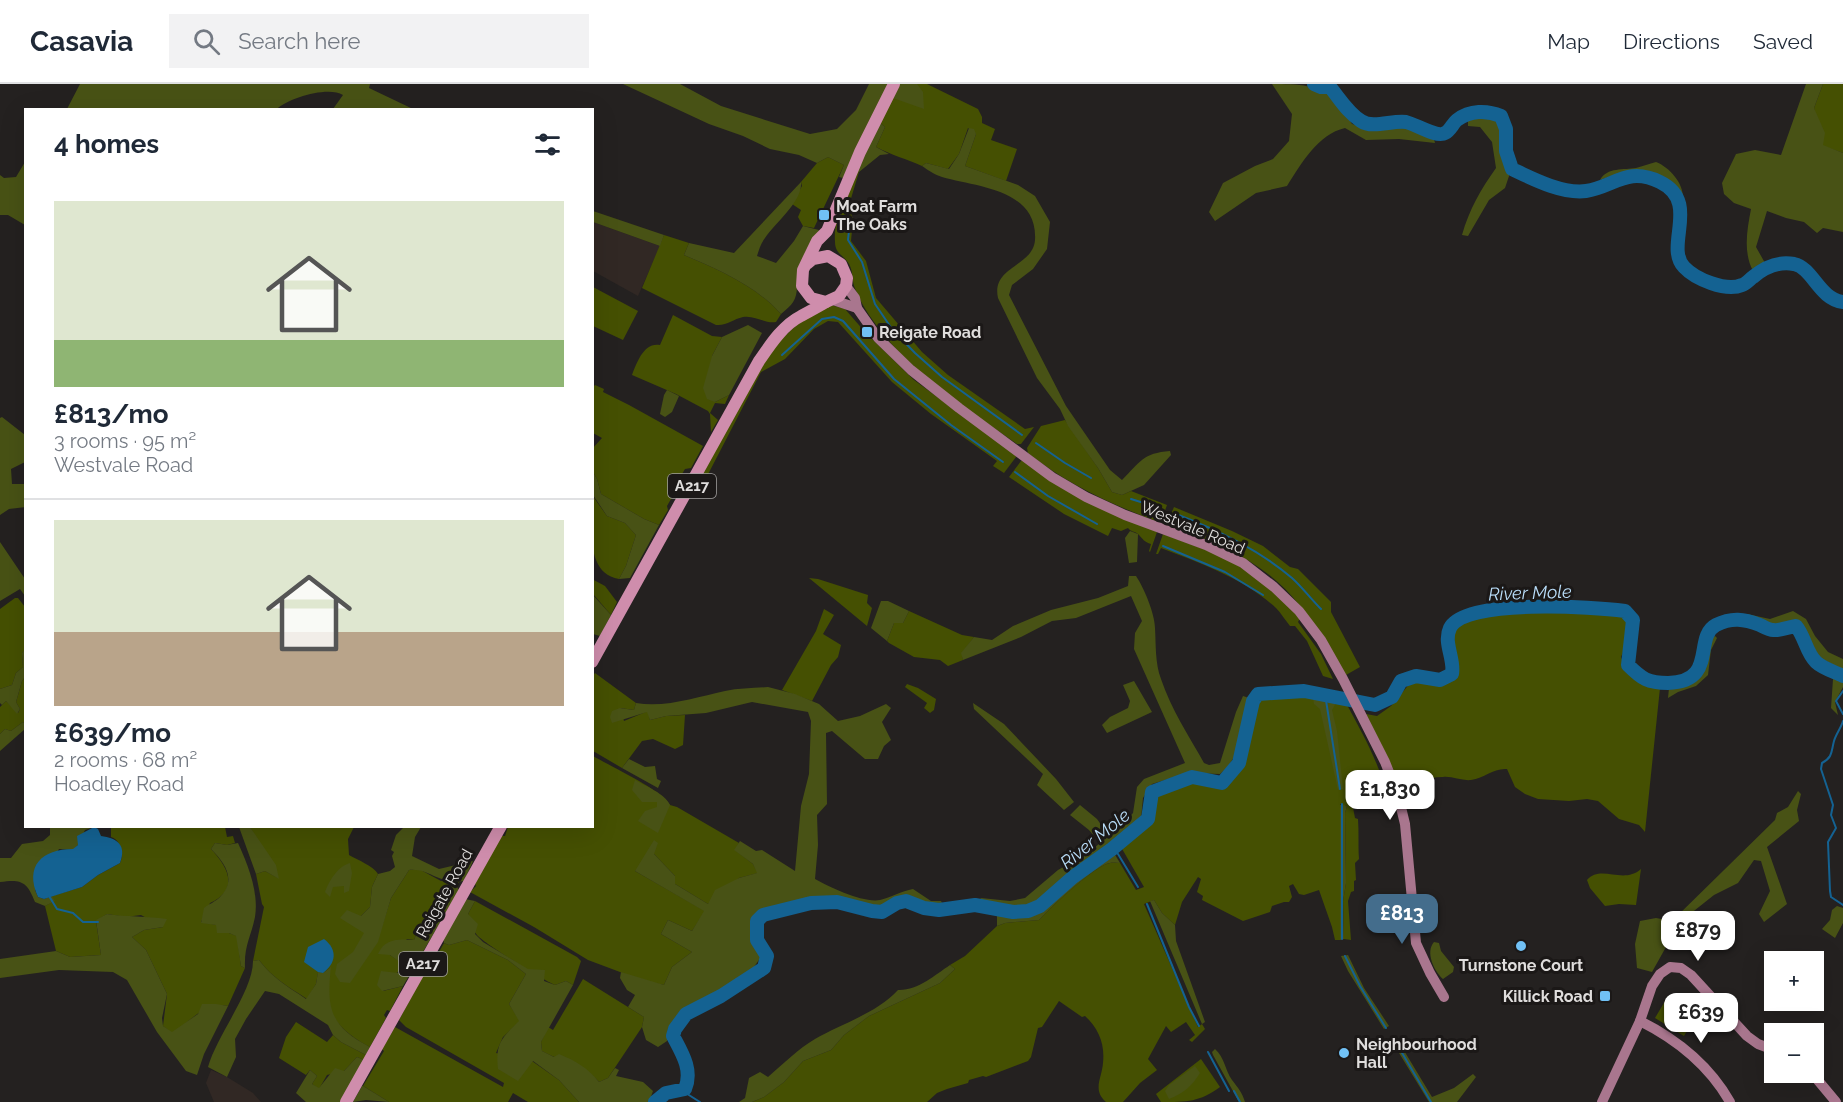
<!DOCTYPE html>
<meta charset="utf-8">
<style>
:root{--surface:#fff;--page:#f2f2f3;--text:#1f2937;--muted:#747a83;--line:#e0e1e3;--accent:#446d8c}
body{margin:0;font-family:Raleway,sans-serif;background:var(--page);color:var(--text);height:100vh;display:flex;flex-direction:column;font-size:22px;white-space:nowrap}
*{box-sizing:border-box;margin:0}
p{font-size:20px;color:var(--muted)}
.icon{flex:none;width:33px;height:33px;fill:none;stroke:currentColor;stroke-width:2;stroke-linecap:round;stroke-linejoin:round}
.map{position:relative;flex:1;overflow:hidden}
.drawer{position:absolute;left:24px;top:24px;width:570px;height:720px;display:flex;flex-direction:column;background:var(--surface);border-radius:0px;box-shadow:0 6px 24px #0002}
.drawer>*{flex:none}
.tools{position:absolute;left:1764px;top:867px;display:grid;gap:12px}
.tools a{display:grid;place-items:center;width:60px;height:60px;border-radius:0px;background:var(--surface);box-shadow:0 6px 24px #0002;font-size:30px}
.price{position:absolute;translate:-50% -51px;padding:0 14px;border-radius:12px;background:#fff;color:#222;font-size:20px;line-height:39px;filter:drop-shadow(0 2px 3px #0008)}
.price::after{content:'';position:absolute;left:50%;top:36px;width:18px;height:14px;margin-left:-9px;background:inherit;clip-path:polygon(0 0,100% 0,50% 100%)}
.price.active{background:var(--accent);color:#fff}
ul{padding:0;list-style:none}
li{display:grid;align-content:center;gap:12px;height:318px;padding:0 30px}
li+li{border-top:2px solid var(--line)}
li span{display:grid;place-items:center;height:186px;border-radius:0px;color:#555}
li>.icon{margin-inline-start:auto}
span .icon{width:108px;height:108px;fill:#fffc;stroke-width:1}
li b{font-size:26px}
h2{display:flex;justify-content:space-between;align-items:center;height:72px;padding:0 30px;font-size:26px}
header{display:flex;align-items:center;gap:36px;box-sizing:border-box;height:84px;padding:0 30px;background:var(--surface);border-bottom:2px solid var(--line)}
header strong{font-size:28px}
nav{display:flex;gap:33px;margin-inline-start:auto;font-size:21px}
.search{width:420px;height:54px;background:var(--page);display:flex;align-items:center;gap:15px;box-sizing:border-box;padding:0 21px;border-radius:0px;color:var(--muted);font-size:22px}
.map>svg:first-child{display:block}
.built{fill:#312824}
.green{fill:#455002}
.forest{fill:#485215}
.water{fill:#146292}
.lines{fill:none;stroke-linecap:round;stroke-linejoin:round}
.stream{stroke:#146292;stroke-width:2}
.river{stroke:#146292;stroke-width:14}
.secondary{stroke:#a9768e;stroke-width:10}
.primary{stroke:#cf8dac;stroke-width:12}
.poi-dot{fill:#71c1f5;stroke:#1b1817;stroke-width:2}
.labels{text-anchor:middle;stroke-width:6;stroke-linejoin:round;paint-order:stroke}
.shield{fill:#1b1817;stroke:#a4a2a1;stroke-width:1.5}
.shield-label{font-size:15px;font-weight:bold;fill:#dfdddc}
.poi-label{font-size:16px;font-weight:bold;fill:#dfdddc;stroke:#1b1817;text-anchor:start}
.street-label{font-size:16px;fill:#dfdddc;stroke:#1b1817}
.water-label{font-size:18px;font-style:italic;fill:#b9ddf9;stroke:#1b1817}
</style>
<header>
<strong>Casavia</strong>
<div class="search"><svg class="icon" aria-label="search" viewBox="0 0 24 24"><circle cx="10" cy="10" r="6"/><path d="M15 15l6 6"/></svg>Search here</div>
<nav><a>Map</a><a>Directions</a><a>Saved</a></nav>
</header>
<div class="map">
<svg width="1843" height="1018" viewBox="0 0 1843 1018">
<rect width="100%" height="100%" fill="#242120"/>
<g class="built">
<polygon points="593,138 660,162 638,212 593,187"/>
<polygon points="211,986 227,993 253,1009 261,1018 214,1018 206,999"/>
</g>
<g class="green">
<path d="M900 0H927L978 25 982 33V39L995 45 991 56 1017 65 1006 97 965 82 976 50 968 44 959 70 948 85 926 79 922 82C907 75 891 71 876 63L885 43 880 39Z"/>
<polygon points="1823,0 1843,0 1843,69 1823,62 1814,24"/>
<polygon points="828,73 844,81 814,144 803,142 798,133 801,126 792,120 802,102 801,98 817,79"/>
<path d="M859 80V88L849 121 853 136 851 157 866 177 876 214 922 268 948 291 1025 345 1034 343 1021 360H1017C964 323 906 286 869 231 863 222 858 212 854 202 852 195 853 187 849 180 844 171 835 170 835 158 833 132 849 104 859 80Z"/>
<path d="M664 151 689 159 684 171C719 186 755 201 781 230L776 238C765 240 755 231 743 233 733 235 727 242 716 241L642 204Z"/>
<polygon points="593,203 638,227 623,256 593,242"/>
<path d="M831 221 845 225 865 248 914 296 1015 370 1016 373 1004 389 993 382 997 377 931 330 892 298 838 238 828 237 814 245 785 275 761 288 703 400V404L699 402 698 399C726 345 753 274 802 237 811 230 821 226 831 221Z"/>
<path d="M673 231 712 252 722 253 712 272 715 318 729 311 725 320 715 319 710 329 718 336 711 348 710 330 708 327 676 310 632 291C637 278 644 258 660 261Z"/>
<polygon points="595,301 604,305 603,308 629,321 703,362 691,384 685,385 682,390 685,395 675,412 671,415 667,422 668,426 659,441 644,435 601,410 597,395 593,388 592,365 602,354 593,349 592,304"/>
<path d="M1065 336 1098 384 1112 408 1122 411 1131 407 1167 421 1162 435 1159 438C1112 421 1067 400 1028 369L1027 364 1041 342Z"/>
<path d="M1024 376 1157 448 1150 468 1149 467 1151 460C1144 458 1143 455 1138 450 1134 447 1131 448 1128 444L1121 447 1112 444 1108 452 1064 430 1009 393 1021 377Z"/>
<path d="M592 411 607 432 625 439 636 451 626 482 619 495C583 489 593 437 592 411Z"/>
<path d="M1174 423 1232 447 1263 462 1290 483 1298 485 1331 518V528L1360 583 1346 591C1331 568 1317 544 1300 522 1269 480 1217 458 1169 441L1168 437Z"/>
<path d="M1163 450 1225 473 1260 496 1300 534 1298 538 1321 570 1333 595 1323 592 1307 557 1295 542H1290C1285 536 1281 529 1276 524 1245 495 1200 479 1161 464L1158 470H1156Z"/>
<polygon points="809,494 818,495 868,511 867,519 872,524 867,542"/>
<polygon points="592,495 605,502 617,518 611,531 593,510"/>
<polygon points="15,514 18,514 25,523 26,565 22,569 23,583 16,589 12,601 0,605 0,525"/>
<polygon points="824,525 834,531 823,550 841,561 838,573 831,581 812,617 782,606 816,547"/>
<polygon points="909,527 962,551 974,553 962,569 963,576 948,582 940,576 914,573 889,559 887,557 894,539 903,539"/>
<path d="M1545 527C1569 528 1607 524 1628 535L1629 554 1621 573C1628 591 1641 605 1660 604L1645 748 1639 741 1619 735 1598 717 1587 715 1569 717 1538 715 1525 710 1515 703 1507 685C1493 684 1485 694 1471 696 1462 697 1452 692 1443 693 1435 693 1427 695 1419 697L1417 689 1396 694 1366 630 1377 632 1391 622 1411 598 1442 600 1456 595C1462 578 1452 562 1454 545 1480 522 1512 531 1545 527Z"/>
<polygon points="595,589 636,619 634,626 620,624 624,637 648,627 650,636 666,632 685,631 683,661 675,665 653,655 642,657 622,684 593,667 592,593"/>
<polygon points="25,593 25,640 23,638 11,647 5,645 0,650 0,623 6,617 18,629 20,625 16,618 22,597"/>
<polygon points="907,600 918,604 936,615 934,626 930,629 924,624 927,619 905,603"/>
<path d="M1277 612 1308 613 1346 619C1361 647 1377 674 1385 705L1351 713 1355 734 1358 735C1359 748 1358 761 1359 775L1355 779 1356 796 1354 797V807L1351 808 1348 817 1351 856 1344 855 1343 817 1346 799 1345 729 1347 722 1340 720V856H1335L1332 843 1319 806 1304 811 1299 810 1293 800 1289 802 1292 813 1289 818H1284L1272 822 1270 828 1243 837 1202 816 1203 812 1197 808 1201 795 1198 793 1182 818 1175 841 1162 829 1154 816 1144 820 1198 943 1202 940 1205 945 1192 958 1189 956 1195 951 1186 938 1171 948 1166 942 1148 975 1157 986 1140 999 1123 1018H1106C1092 1006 1102 994 1103 979 1105 960 1099 945 1085 932L1082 933 1059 917 1042 943 1038 944 1031 973 1028 977 986 993 983 992 969 996 968 999 947 1005 937 1009 927 1018H752L764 1013 784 998 803 977 831 966 844 951 869 932 940 899 955 885 950 881 965 872 997 842 1005 839 1039 836C1050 824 1095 781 1110 779 1114 778 1117 779 1120 779L1136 806 1144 803 1121 763 1149 741 1154 715 1161 707 1189 697H1199L1220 703C1253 685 1247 647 1260 616Z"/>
<path d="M593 672C610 682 662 706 670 721L677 723 739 759 735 766 753 780 758 789 739 794 708 820 675 800V792L654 770 635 787 705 827 692 847 668 836 661 850 692 868 672 883 664 901 644 897 588 876 534 843 470 808 476 802 475 800 501 752H505L508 743 592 742Z"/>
<path d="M111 743H225L227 753 233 752 235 759 227 761 215 759 211 765C228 783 240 805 210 819L201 838 217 841V849H229L237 852 241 882 245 884 228 922C204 917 191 938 172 949L163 942 167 910 146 866 132 853 144 846 163 843 141 831 126 833 107 830 96 837 101 871 70 873 56 867 45 822 54 817 52 812 82 803 98 791 120 779C124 770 121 756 111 753Z"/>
<path d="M250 743H354L348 755 349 771C358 776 373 782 378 790L372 803 370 823 361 832 377 858 391 814 409 786 419 785 441 797 459 798 457 803 452 802 444 809 437 824 421 839 414 856 407 855 390 871 404 880 383 907 403 902 390 927 387 926 384 931 386 934 370 963C356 956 338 944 331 928 326 915 329 897 330 884L323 889H318L316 900 307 915C289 903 272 894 259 876L253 877 264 823 262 820 256 790 265 787 278 794Z"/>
<path d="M1641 785 1636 821 1619 820 1605 822 1590 804 1587 796C1601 780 1623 801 1641 785Z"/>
<path d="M475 817 577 873 581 877 573 901 566 897 555 901C546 898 482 858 477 851 472 845 471 837 468 830Z"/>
<polygon points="467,856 508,876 526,890 509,920 520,937 503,953 496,969 532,977 559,996 579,1018 528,1018 513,1009 508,1018 389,1018 363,1002 384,967 382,965 395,943 503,1003 504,999 406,943 399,936 427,884 433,884 437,878 435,875 444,859 449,861"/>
<path d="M583 895 644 933 642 943 608 994 599 998C586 981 561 978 542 967L541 958 548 943 553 946Z"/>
<polygon points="1668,912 1697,930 1684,952 1655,934"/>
<polygon points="296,938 327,958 333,951 341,958 366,971 364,976 357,973 344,987 327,991 319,1005 312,1000 317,992 310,986 306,991 279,974 286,953"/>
<path d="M1201 975 1220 1003C1199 1018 1188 1018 1161 1018L1156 1010Z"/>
</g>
<g class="forest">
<path d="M80 0H370L369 4 413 25H333L343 11C328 2 289 14 277 25H67Z"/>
<polygon points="623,0 680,0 721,22 810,50 837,45 856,26 869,0 889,0 843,94 839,93 844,81 828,73 817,79 799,71 770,65 743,52 709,40"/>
<polygon points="900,0 917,0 923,8 924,25 893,14"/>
<path d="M1272 0C1297 0 1321 0 1339 19 1344 25 1348 34 1352 40L1368 44 1401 40 1433 52 1435 59 1399 55 1366 56 1345 44C1318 50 1301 80 1287 102L1256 109 1215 137 1209 128 1223 99 1255 82 1273 75 1289 57 1292 30Z"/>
<path d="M1806 0H1823L1814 24 1825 49 1823 61 1843 69V148L1823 144 1817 149 1804 138 1786 134 1767 127 1756 163 1765 179 1753 187C1743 168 1747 146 1751 125L1734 119 1724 110 1722 99 1736 70 1755 66 1781 71Z"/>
<path d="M1481 31 1498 38 1503 51V72L1510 89 1505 104 1489 116 1468 152 1462 151C1469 126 1481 105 1496 84L1492 58 1480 43 1468 42V37Z"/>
<polygon points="880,39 885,43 876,63 889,70 880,71 859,88 859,80"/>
<path d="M969 44 974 45 976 50 965 82 1018 101 1035 112 1050 138 1047 165 1033 185 1012 201 1009 211 1066 322 1110 386 1122 396C1140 378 1143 369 1170 367L1171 371 1144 401 1122 411 1112 408 1098 384 1068 342 1060 325 1037 294 998 214C991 182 1033 183 1035 156 1038 105 977 103 942 93 935 91 928 86 922 82L926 79 949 85 959 70Z"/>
<polygon points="25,78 26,141 25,141 8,131 0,131 0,91 4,94 16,93"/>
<path d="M1656 78C1669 83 1684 99 1683 115 1657 84 1636 84 1600 96 1607 83 1624 86 1636 84 1643 82 1649 80 1656 78Z"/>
<path d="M801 98C803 117 775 139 765 154 761 159 759 166 757 172L776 179 794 157 803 142 819 146 797 202C797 216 792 221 781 230 755 201 719 186 684 171L689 159 734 169Z"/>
<polygon points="593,127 664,151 660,162 593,138"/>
<polygon points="748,241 762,249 729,311 715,318 707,315 703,304 712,272 722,253"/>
<polygon points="667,306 679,312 672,328 665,333 660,330 664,311"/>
<polygon points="2,333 25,351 25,378 11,385 12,400 25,400 26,423 9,425 0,431 0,334"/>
<polygon points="593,388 597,395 601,410 644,435 659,441 630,494 619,495 626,482 636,451 625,439 607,432 593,411"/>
<polygon points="1130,447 1138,450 1137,478 1129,479 1125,454"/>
<polygon points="0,458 25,495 25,512 20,505 0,517"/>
<path d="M1129 492H1136C1144 504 1155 530 1155 544 1156 561 1155 579 1161 595 1171 625 1189 652 1204 679L1209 681 1220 679 1236 628 1243 612 1249 614C1244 641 1243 671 1220 690L1188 689 1152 700 1143 714 1141 735C1117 758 1090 775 1063 794 1051 803 1043 818 1028 823 1013 828 992 821 977 819L981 814 1010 817 1025 814 1058 786 1087 770 1100 759 1089 746 1070 731 1080 721 1097 735 1109 752 1118 746 1133 729 1137 703 1144 695 1185 679 1134 565 1135 549 1142 537 1131 512 1076 534 1052 537 1021 553 963 576 961 569 974 553 992 556 1013 542 1051 526 1098 514 1128 502Z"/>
<polygon points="592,510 611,531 600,552 593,550"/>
<polygon points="881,517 888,517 909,527 903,539 894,539 887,557 871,544"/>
<polygon points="1793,527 1806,535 1815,552 1828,568 1843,575 1843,603 1835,618 1838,631 1831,624 1833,595 1814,583 1829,587 1832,580 1816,572 1800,541 1793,538 1777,541 1748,533 1747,530 1770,535"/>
<path d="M1715 552 1717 554 1711 566 1708 591 1696 602 1678 608 1668 614 1669 604C1676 602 1686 602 1692 598 1706 592 1709 568 1710 555Z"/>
<polygon points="25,565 25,593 22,597 16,618 20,625 17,630 6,617 2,621 0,619 0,605 12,601 16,589 23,583 22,569"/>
<polygon points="1134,597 1152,628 1107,649 1102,641 1110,633 1128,624 1130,617 1123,601"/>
<path d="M768 603 795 610 819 620 838 637 860 632 886 620 891 624 882 638 891 656 884 662 878 675H865L832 647 826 649 827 720 817 731 818 761 815 795C831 804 863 819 880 816 889 814 902 807 913 805L931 817H941L943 821 931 823 916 815 902 812 879 824 840 815 811 814 792 822 771 824 757 831 752 840V856L761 873 749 890 715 910 684 926 668 944 667 957 658 963 646 956 642 943 644 933 628 923 635 911 627 906 620 894 621 888 664 901 672 883 692 868 661 850 668 836 692 847 704 827 635 787 654 756 658 759 654 770 675 792V800L708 820 715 806 739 794 757 789 753 780 734 766 740 757 756 767 762 766 795 787 801 722 809 690 811 637 808 628 752 618 706 629 666 632 650 636 647 628 612 639 610 633 612 627 620 624 634 626 636 619C666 624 697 613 725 607 739 604 754 604 768 603Z"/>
<polygon points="1313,614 1337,617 1332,626 1337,647 1343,705 1338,706 1320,625 1314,620"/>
<polygon points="973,619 1004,640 1056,695 1074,718 1064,726 1037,701 1043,690 974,625"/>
<polygon points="23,638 25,640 25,645 0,667 0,650 5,645 11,647"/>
<polygon points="629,675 645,683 655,682 657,695 661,697 658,704 622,684"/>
<path d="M635 696C647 703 664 709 670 721L658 749 638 737 645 727 657 723V718H642L632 706Z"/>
<polygon points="1798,707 1801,710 1797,726 1799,737 1767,763 1787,820 1764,838 1759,830 1770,807 1761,777 1754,776 1738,799 1714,811 1680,838 1652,888 1637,884 1635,860 1640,837 1656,834 1672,837 1775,736 1777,729 1788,723"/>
<polygon points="1342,720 1347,722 1345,729 1346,799 1343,817 1344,855 1340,856 1340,721"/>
<path d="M50 743H94L85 746 78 761 73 766 59 765 35 806 38 813 44 815 52 812 55 817 45 822 35 818C27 797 21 795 0 798V774H11L22 760 43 757 50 751Z"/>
<polygon points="239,743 250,743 276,781 279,795 265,787 256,790"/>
<path d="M404 743H421L415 753 412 772 439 785 473 777 464 797C438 801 430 784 409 786L391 814 378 858 350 899 340 898 335 890 337 880 353 868 364 849 340 834 347 826 361 832 370 823 372 803 378 790 390 787 395 783 392 772 394 768 391 766 396 751Z"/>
<path d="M215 759 227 761 238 759C248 781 259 808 255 833 251 853 244 861 245 884L241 882 236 852 229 849H217L216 841 201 839 204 824C209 820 215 818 220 813 237 796 225 779 211 765Z"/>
<path d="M1114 769 1120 779C1117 779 1114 778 1110 779 1095 781 1050 824 1039 836L1005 839 997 842V830L1014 831 1045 825 1088 785Z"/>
<path d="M350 779 352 789 349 807 344 809V802L333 803 330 813 325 808C329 797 338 782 350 779Z"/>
<path d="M452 802 457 803 459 806 403 902 382 907 377 901 381 887 398 889 404 881 390 871 378 870C385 854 399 855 414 856L421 839 437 824 444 809Z"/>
<path d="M465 815 475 817 468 830 478 840 475 850 483 858 528 885 545 886 544 897 555 901 566 897 573 901 541 958 542 967 554 973 559 970C576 977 588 984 599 998L608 994 615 984 619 986 616 992 643 998 653 1007 649 1018H579L559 996 533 977 518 997 498 985C495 959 502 954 519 937L509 920 526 890 508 876 467 856 449 861 444 859 443 855Z"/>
<polygon points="1154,816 1162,829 1175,841 1176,857 1205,938 1202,940 1150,817"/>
<polygon points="1837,822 1843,824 1843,839 1835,854 1822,845 1830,836 1832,826"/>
<path d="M107 830C127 833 147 832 167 835L163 843 144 846 132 853 146 866 167 910 162 934 163 942 172 948 198 930 202 920H216L228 922 204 970 197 991 186 987 157 948 127 896 113 888 59 886 0 894V875L56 867 70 873 101 871 96 836Z"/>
<path d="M1434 858 1439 859 1441 867 1454 883 1453 888 1443 895C1434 887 1425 868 1434 858Z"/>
<polygon points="1348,871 1364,904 1389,942 1384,945 1348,887 1341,872"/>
<path d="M259 876C272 894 289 903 306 915L316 900 318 888 323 889 331 883C326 925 331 943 370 963L366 971 341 958 333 951 328 941 279 910 265 907 246 935 235 955 236 973 227 993 208 983C217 951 253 907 253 877Z"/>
<path d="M950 881 955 885 940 899 869 932 844 951 831 966 803 977 784 998 764 1013 752 1018H739L745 1014 749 994 760 988 768 993C783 980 798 965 815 955 841 940 877 929 898 906 917 907 935 891 950 881Z"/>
<polygon points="1400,960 1432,1013 1454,1004 1473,990 1476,993 1457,1018 1429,1018 1396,964"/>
<path d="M1215 965C1225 974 1225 986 1232 996 1238 1004 1242 1008 1245 1018H1239L1213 971 1212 968Z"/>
<polygon points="357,973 364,976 340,1018 306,1018 296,1009 310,986 317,992 312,1000 319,1004 335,984 344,987"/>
<path d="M1195 982 1200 989C1192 1002 1184 1009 1169 1015L1165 1007 1169 1001Z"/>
<polygon points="362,1002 363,1002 389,1018 366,1016 353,1018"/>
</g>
<g class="water">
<path d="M94 743 98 745 101 752C117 754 127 761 120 779L98 791 82 803 44 815 38 813C24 782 42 765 73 765L78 761 77 752Z"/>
<path d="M324 855C338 866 336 879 323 889L318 888 304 878 308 863Z"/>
</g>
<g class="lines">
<g class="stream">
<polyline points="850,137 848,156 862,178 875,220 892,245 915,269 942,293 1022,351"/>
<polyline points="782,271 822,235 834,233 843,237 894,295 951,341 1003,378"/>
<polyline points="1036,359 1065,379 1091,394"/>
<polyline points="1015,388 1048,412 1097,440"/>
<polyline points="1131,415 1160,424"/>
<path d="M1176 430C1217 446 1258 465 1292 494 1302 503 1311 515 1321 525"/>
<polyline points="1163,462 1225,488 1263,511"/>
<polyline points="1843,607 1836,617 1843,630"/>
<polyline points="1325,610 1340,705"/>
<path d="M1843 637C1841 644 1836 650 1834 657 1831 668 1833 673 1822 679L1821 685 1833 721 1831 731 1836 744 1828 758 1830 807 1831 813 1843 821"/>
<polyline points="1112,765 1118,770 1138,803"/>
<polyline points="49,812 57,825 73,829 83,838 98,838"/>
<polyline points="1147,820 1189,923 1199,942"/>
<polyline points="1342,855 1342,720"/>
<polyline points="1345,872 1360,902 1386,944"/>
<polyline points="1398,962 1431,1018"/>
<polyline points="1208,968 1229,1007"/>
<polyline points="681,1006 700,1018"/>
<polyline points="1234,1007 1240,1018"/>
</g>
<g class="river">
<path d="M1314 0 1321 3H1330C1340 15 1347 28 1361 37 1373 45 1392 36 1406 38 1415 40 1437 54 1445 49 1450 47 1453 39 1457 36 1470 26 1487 26 1501 32L1506 45V67L1512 85C1533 95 1562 110 1586 107 1614 103 1627 82 1660 98 1701 118 1664 162 1684 183 1695 195 1726 208 1742 201 1746 200 1750 195 1753 193 1765 183 1778 177 1794 180 1813 184 1819 215 1843 218"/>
<path d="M655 1018 666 1009 685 1005C693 986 682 969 673 952L675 945 686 930 721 912 764 884 767 872 757 856V837L763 831 811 819 837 818 872 827 882 828 897 819 906 817 924 824 939 826 975 821 1013 828 1028 827 1040 822 1073 793 1112 765 1148 735 1152 708 1192 693 1222 699 1239 679 1253 617 1258 610 1304 607 1375 621 1392 613 1401 597 1416 592 1440 596 1452 590C1455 575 1443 559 1450 544 1464 514 1595 523 1625 527L1633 536 1628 581C1642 595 1648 599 1668 599 1718 598 1693 553 1716 541 1732 533 1744 535 1760 541 1764 543 1769 546 1773 546 1780 547 1789 543 1796 542 1805 553 1806 568 1816 578 1822 584 1835 588 1843 592"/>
</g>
<g class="secondary">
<polyline points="846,202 855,214 857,224 878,254 911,286 959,324 1052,393 1086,413 1125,431 1206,461 1243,479 1274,503 1299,527 1321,556 1343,595 1385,678 1398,711 1405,740 1416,859 1430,889 1444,913"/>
<polyline points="833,216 857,224"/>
<path d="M1640 937C1678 956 1709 981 1730 1018"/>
<polyline points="1811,988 1836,1018"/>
<polyline points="1602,1018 1640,937 1652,902 1660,890 1670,883 1681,884 1691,891 1747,952 1758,960 1774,966"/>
</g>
<g class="primary">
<polyline points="807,180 813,175 828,172 841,180 847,194 846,202 839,212 826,218 811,214 802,202 803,186 817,157 827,147 860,68 894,0"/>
<path d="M592 578 759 277C770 261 783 241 801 232 810 227 818 223 826 218"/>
<polyline points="346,1018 501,742"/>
</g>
</g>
<g class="poi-dot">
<rect x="818" y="125" width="12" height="12" rx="3"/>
<rect x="861" y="242" width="12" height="12" rx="3"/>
<circle cx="1521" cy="862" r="6"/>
<rect x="1599" y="906" width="12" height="12" rx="3"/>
<circle cx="1344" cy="969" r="6"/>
</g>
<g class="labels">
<g class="shield">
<rect x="668" y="390" width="48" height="24" rx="4.5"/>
<rect x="399" y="868" width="48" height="24" rx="4.5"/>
</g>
<g class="shield-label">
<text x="692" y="407">A217</text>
<text x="423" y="885">A217</text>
</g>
<g class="poi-label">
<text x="836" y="128">Moat Farm<tspan x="836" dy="18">The Oaks</tspan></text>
<text x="879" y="254">Reigate Road</text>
<text x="1521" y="887" text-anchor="middle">Turnstone Court</text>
<text x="1593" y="918" text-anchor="end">Killick Road</text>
<text x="1356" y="966">Neighbourhood<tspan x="1356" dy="18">Hall</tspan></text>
</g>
<g class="street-label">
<text transform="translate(1193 443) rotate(23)" y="6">Westvale Road</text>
<text transform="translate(444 809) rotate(-61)" y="6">Reigate Road</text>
</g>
<g class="water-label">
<text transform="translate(1530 509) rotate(-2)" y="6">River Mole</text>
<text transform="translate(1095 755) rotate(-39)" y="6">River Mole</text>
</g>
</g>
</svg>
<div class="tools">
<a>+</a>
<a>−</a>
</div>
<b class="price" style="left:1390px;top:737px">£1,830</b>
<b class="price active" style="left:1402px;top:861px">£813</b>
<b class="price" style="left:1698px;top:878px">£879</b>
<b class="price" style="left:1701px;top:960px">£639</b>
<section class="drawer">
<h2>4 homes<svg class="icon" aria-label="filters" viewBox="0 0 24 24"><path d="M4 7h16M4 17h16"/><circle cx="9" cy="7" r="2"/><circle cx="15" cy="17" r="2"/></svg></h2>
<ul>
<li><span style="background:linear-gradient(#dfe7d0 75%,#8fb573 0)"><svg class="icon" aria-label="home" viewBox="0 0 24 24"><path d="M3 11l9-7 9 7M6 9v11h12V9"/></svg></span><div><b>£813/mo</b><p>3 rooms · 95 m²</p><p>Westvale Road</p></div></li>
<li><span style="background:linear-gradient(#dfe7d0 60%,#b9a48a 0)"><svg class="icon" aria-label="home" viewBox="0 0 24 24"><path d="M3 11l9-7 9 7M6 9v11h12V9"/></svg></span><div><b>£639/mo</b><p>2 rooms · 68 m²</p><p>Hoadley Road</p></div></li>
</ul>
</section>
</div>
